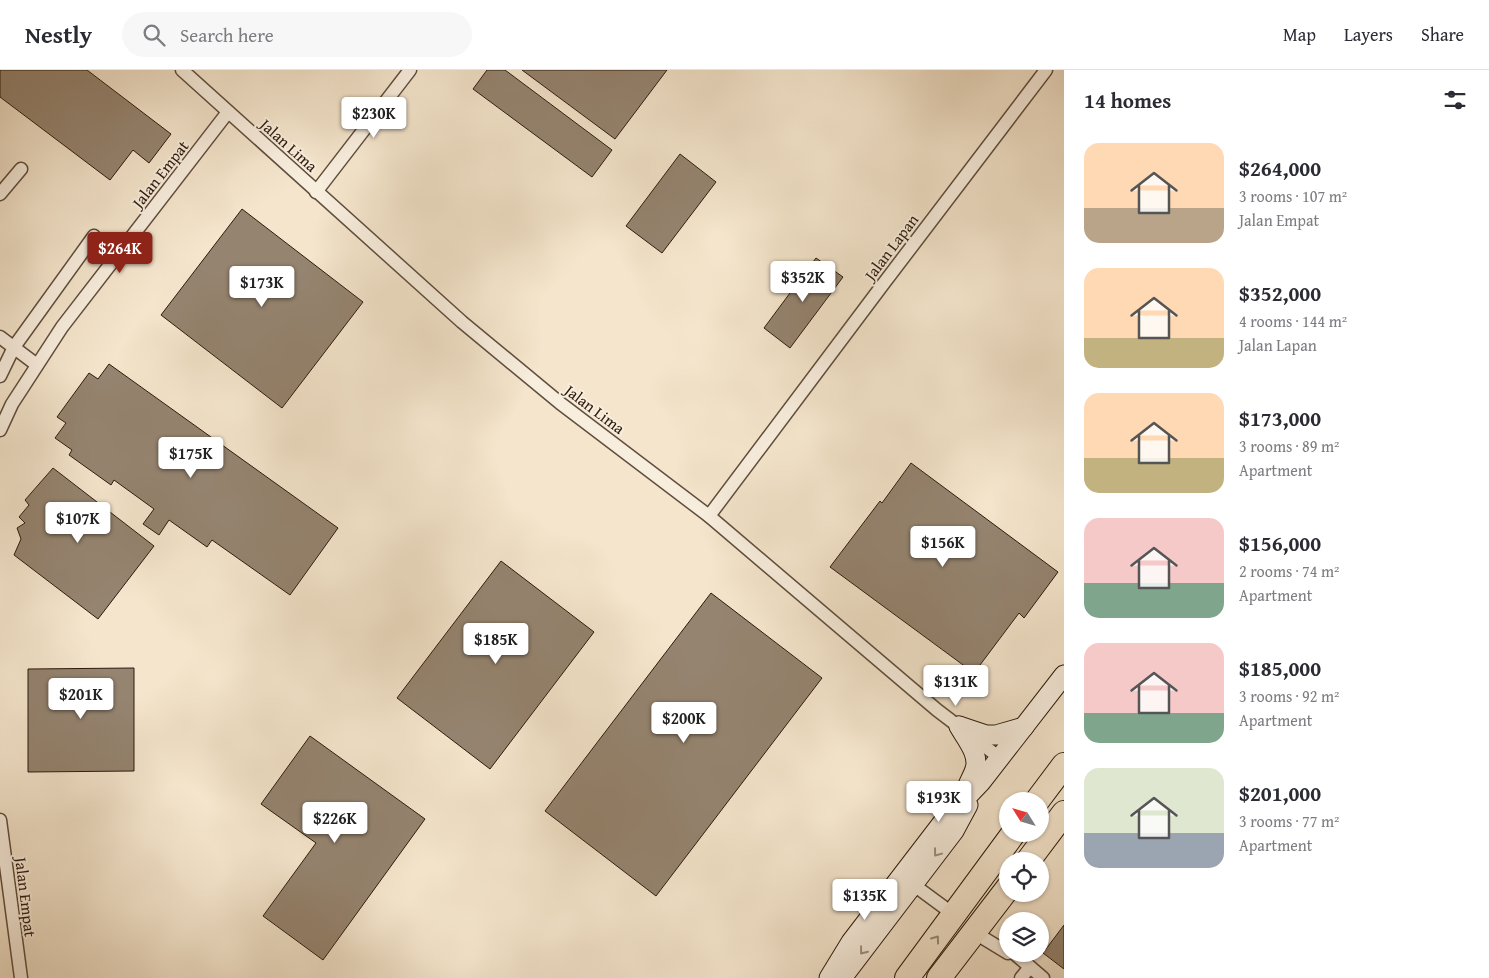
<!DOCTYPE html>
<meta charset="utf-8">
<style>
:root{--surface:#fff;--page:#f7f7f7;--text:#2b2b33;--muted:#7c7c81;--line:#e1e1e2;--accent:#8f2418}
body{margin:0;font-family:"Gentium Book Plus",serif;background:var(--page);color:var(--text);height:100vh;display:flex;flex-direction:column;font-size:19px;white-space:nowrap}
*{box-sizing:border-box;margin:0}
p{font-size:16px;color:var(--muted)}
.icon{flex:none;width:28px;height:28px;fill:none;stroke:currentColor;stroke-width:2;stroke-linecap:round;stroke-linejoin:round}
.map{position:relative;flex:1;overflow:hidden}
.sheet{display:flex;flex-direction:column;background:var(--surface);width:425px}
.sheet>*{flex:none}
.needle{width:32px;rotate:307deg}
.buttons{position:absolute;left:999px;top:722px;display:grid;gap:10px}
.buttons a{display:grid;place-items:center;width:50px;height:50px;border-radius:50%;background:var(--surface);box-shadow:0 1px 4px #0004;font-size:25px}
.price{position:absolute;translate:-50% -42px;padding:0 11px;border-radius:5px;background:#fff;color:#222;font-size:16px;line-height:32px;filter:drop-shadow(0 1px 2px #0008)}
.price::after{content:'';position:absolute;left:50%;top:30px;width:15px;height:11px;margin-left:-8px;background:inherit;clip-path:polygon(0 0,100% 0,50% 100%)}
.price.on{background:var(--accent);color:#fff}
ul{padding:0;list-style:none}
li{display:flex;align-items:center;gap:15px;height:125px;padding:0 20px}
li span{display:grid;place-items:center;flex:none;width:140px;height:100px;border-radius:15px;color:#555}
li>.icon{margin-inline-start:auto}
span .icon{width:60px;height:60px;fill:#fffc;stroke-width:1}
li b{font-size:21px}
h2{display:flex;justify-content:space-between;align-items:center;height:60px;padding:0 20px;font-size:21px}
header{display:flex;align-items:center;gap:30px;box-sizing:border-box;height:70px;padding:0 25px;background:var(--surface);border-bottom:1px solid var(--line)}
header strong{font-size:24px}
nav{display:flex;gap:28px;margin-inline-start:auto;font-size:18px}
.search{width:350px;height:45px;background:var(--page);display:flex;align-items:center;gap:12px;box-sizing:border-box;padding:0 18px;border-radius:28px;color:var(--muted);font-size:19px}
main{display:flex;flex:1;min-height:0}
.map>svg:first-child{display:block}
.building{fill:#958470;stroke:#2e1a0d}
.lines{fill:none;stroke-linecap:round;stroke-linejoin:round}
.street-tunnel{stroke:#ccbca6;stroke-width:12;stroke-dasharray:12 6;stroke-linecap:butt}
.street-casing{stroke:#604d3d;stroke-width:15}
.secondary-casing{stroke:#2e1a0d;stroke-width:21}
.highway-casing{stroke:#2e1a0d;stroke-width:26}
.street{stroke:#f8eede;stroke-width:12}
.secondary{stroke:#f8eede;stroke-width:19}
.highway{stroke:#f4e5cc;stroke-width:24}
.oneway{stroke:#9d8f80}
.oneway2{stroke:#9b8a76}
.labels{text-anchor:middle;stroke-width:4;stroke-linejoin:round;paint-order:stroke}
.street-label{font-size:16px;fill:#2e1a0d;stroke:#f8eede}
</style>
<header>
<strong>Nestly</strong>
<div class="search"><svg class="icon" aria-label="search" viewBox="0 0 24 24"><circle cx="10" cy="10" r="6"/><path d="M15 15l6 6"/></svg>Search here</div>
<nav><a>Map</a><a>Layers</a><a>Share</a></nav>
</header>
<main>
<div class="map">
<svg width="1064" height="908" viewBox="0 0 1064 908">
<rect width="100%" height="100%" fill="#f4e5cc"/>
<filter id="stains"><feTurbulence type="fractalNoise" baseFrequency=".004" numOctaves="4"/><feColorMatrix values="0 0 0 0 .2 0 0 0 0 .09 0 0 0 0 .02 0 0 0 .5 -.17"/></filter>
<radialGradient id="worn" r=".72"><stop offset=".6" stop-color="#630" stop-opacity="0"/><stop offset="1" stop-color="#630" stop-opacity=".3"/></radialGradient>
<g class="building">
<polygon points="0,0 87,0 171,64 149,93 133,80 110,110 0,27"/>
<polygon points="487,0 505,0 612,80 592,107 473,19"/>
<polygon points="522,0 667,0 615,69"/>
<polygon points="680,84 716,112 662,183 626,156"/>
<polygon points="242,139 363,232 282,338 161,245"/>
<polygon points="816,188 843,207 790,278 764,258"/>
<polygon points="109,294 338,458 290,525 212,470 207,477 169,450 159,465 143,454 154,439 114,410 111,415 69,385 72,380 55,368 66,353 57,347 89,303 98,309"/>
<polygon points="911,393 1058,502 1024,548 1019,543 974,603 830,497 880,431 882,433"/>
<polygon points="53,398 154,476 98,549 14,485 21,469 17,458 25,453 19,447 29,435 25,430"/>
<polygon points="501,491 594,562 490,699 397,628"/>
<polygon points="711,523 822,608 656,826 545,741"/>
<polygon points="134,598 134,701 28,702 28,599"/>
<polygon points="310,666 425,749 323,890 263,846 316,773 261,734"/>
<polygon points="1064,855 1064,899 1043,883"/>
</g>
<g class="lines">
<polyline class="street-tunnel" points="956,836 990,862"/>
<g class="street-casing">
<g id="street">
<polyline points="182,0 462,252 560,333 709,446 937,640 1000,688"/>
<polyline points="316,122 410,0"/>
<polyline points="0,124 21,99"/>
<polyline points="0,267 37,295"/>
<polyline points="0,306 14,277 94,166"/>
<polyline points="0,360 12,334 62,257 228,42"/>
<polyline points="709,446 884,213 1046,0"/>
<polyline points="0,750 21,908"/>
<polyline points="907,810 945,838"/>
<polyline points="985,869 1008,883"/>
<polyline points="1015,884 1043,908"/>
<polyline points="1021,908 1030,897"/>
</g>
</g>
<g class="secondary-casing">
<g id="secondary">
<path d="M959 656C965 668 980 684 975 699 973 706 968 713 966 721"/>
<polyline points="959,656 986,665 996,665 1024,657"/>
<polyline points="829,908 851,872 943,752 981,712 1064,605"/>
<polyline points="842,908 954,761 968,735"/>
</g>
</g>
<g class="highway-casing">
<g id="highway">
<polyline points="1037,731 1064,695"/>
<polyline points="1028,791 1064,743"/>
<polyline points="907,908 1013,764"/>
<polyline points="939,908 1008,818"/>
</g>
</g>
<use href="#street" class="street"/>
<use href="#secondary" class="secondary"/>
<use href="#highway" class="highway"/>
</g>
<defs><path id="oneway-chevron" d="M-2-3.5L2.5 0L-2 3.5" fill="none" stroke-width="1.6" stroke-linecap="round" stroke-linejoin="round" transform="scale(1.25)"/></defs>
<g class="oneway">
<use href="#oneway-chevron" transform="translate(937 783) rotate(127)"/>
<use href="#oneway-chevron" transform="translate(863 881) rotate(128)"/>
</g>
<use class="oneway2" href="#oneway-chevron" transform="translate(936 869) rotate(-54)"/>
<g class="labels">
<g class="street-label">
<text transform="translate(289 75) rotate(42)" y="6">Jalan Lima</text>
<text transform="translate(160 104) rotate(-52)" y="6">Jalan Empat</text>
<text transform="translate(891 177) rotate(-53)" y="6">Jalan Lapan</text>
<text transform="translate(595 339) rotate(37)" y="6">Jalan Lima</text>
<text transform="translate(26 827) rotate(83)" y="6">Jalan Empat</text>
</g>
</g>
<rect width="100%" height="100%" filter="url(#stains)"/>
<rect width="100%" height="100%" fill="url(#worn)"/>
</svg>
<div class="buttons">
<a><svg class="needle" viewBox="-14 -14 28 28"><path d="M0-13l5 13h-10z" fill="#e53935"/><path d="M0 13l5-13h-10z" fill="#7c7c81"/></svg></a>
<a><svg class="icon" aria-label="locate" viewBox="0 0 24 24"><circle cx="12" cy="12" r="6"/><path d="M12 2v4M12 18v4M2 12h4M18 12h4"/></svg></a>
<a><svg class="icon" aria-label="layers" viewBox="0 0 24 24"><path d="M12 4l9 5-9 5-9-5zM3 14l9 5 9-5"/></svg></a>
</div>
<b class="price" style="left:374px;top:69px">$230K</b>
<b class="price on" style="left:120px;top:204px">$264K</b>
<b class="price" style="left:803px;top:233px">$352K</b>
<b class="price" style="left:262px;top:238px">$173K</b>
<b class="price" style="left:191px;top:409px">$175K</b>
<b class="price" style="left:78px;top:474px">$107K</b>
<b class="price" style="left:943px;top:498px">$156K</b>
<b class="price" style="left:496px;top:595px">$185K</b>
<b class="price" style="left:956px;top:637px">$131K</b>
<b class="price" style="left:81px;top:650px">$201K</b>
<b class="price" style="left:684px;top:674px">$200K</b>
<b class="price" style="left:939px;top:753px">$193K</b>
<b class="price" style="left:335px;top:774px">$226K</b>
<b class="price" style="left:865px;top:851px">$135K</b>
</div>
<section class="sheet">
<h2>14 homes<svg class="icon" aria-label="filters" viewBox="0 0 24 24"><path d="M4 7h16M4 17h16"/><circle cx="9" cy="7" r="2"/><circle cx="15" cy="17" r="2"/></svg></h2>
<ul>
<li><span style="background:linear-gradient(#ffd9b3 65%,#b9a48a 0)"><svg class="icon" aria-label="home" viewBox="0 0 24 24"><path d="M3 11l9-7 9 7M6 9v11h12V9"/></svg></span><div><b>$264,000</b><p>3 rooms · 107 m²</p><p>Jalan Empat</p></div></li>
<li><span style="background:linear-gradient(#ffd9b3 70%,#c2b280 0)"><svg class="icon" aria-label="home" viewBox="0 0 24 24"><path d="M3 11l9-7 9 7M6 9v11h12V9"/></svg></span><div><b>$352,000</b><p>4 rooms · 144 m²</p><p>Jalan Lapan</p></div></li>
<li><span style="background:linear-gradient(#ffd9b3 65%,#c2b280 0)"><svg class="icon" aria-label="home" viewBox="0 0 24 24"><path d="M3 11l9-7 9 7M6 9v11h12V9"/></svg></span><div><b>$173,000</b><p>3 rooms · 89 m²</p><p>Apartment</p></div></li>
<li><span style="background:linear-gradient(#f6c9c9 65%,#7fa58c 0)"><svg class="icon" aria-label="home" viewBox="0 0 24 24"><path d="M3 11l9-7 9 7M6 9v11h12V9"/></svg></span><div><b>$156,000</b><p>2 rooms · 74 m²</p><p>Apartment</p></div></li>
<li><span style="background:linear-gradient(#f6c9c9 70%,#7fa58c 0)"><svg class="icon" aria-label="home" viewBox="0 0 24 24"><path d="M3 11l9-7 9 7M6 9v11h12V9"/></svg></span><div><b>$185,000</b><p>3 rooms · 92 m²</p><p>Apartment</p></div></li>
<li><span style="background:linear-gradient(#dfe7d0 65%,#9aa5b1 0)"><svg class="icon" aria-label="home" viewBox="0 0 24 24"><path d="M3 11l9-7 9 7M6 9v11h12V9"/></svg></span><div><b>$201,000</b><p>3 rooms · 77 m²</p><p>Apartment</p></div></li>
</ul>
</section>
</main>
